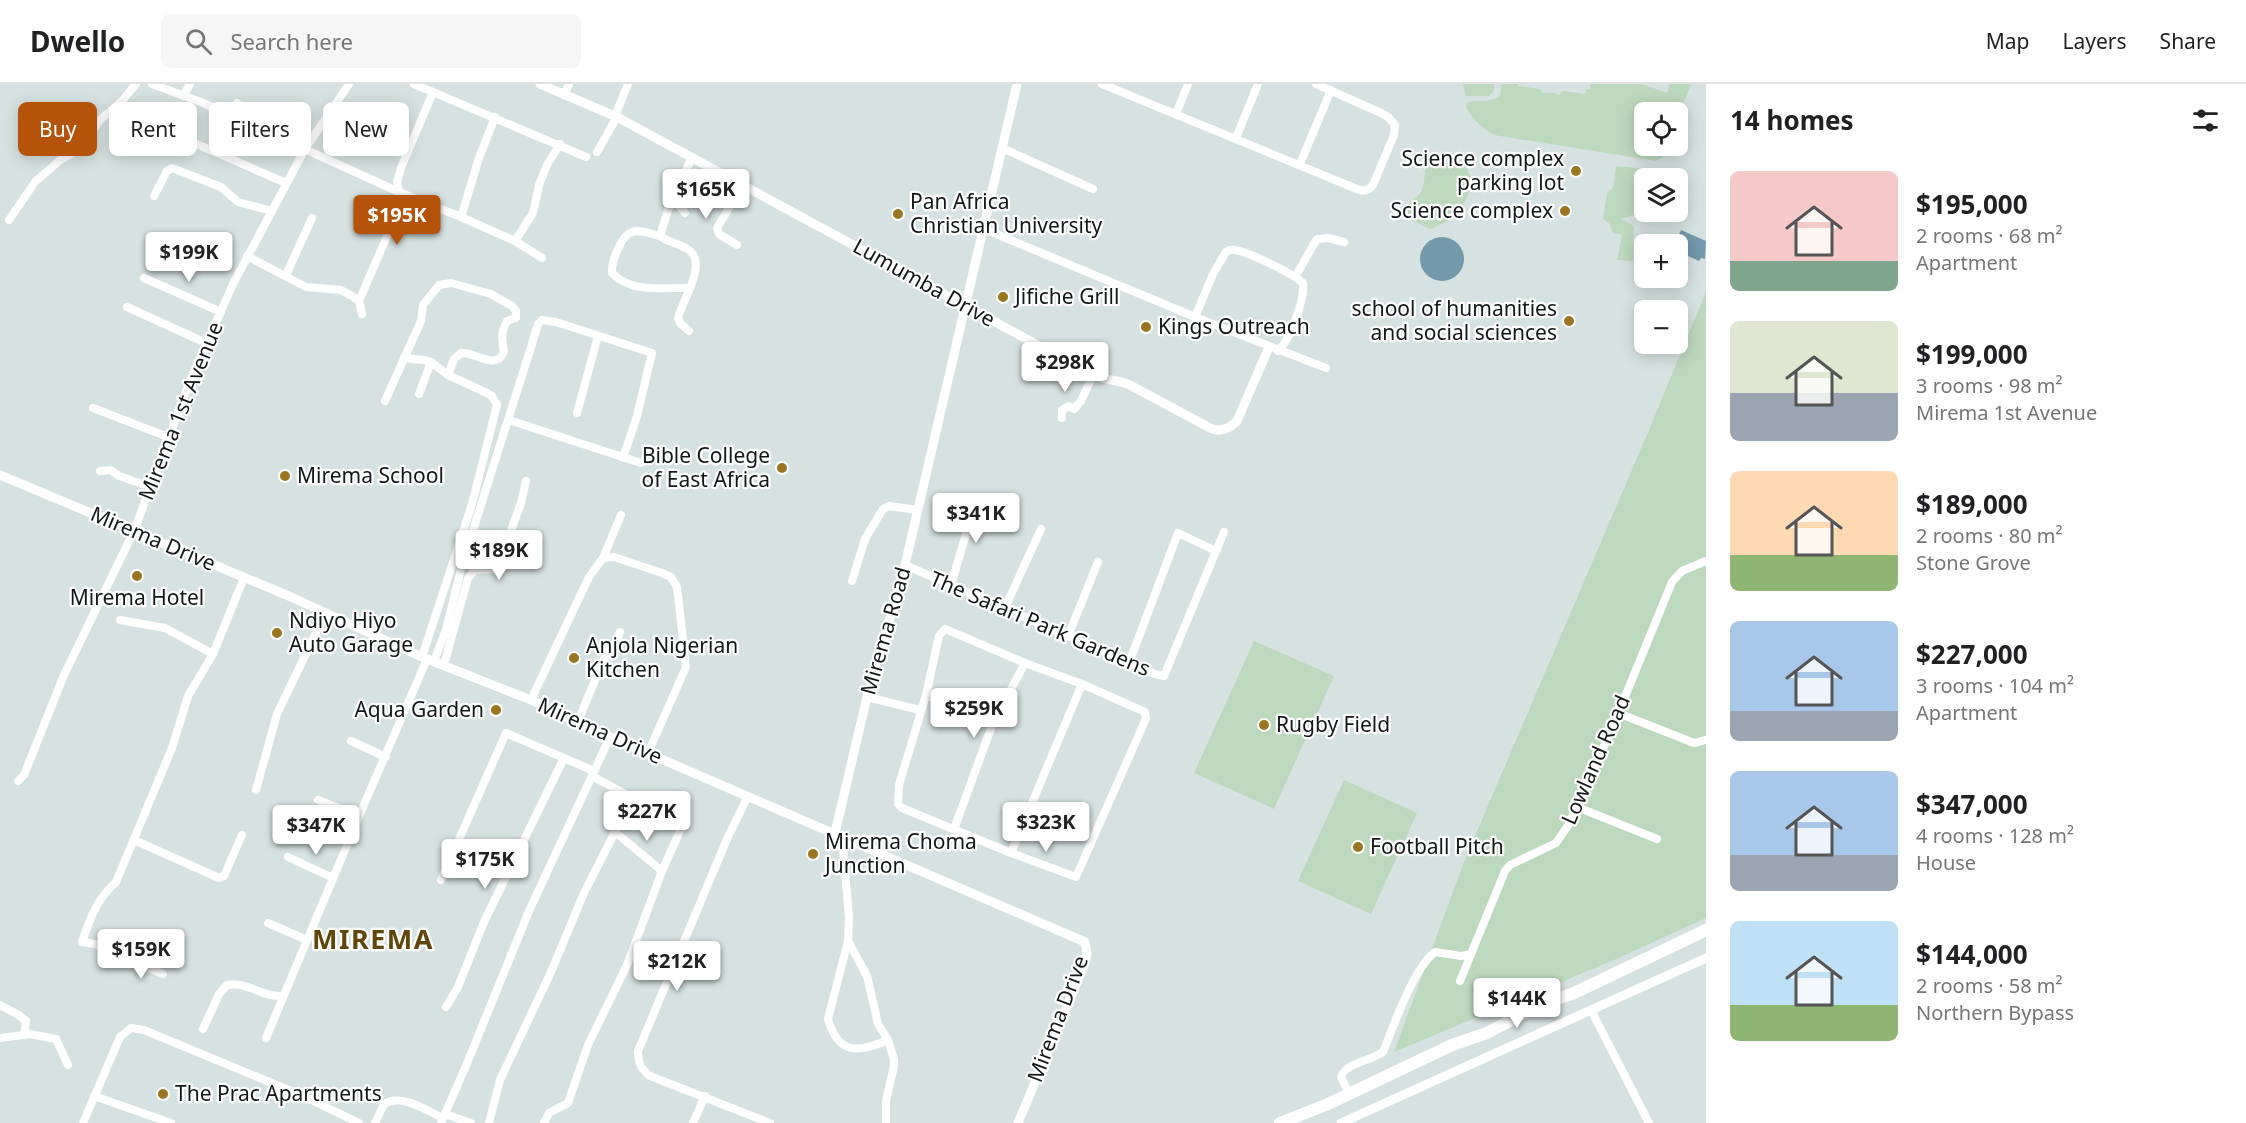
<!DOCTYPE html>
<meta charset="utf-8">
<style>
:root{--surface:#fff;--page:#f6f6f6;--text:#202124;--muted:#757577;--line:#e0e0e0;--accent:#b45309}
body{margin:0;font-family:"Noto Sans",sans-serif;background:var(--page);color:var(--text);height:100vh;display:flex;flex-direction:column;font-size:22px;white-space:nowrap}
*{box-sizing:border-box;margin:0}
p{font-size:20px;color:var(--muted)}
.icon{flex:none;width:33px;height:33px;fill:none;stroke:currentColor;stroke-width:2;stroke-linecap:round;stroke-linejoin:round}
.map{position:relative;flex:1;overflow:hidden}
.details{display:flex;flex-direction:column;background:var(--surface);width:540px}
.details>*{flex:none}
.top-card{position:absolute;left:18px;top:18px;width:570px;height:54px;display:flex;gap:12px}
.controls{position:absolute;left:1634px;top:18px;display:grid;gap:12px}
.controls a{display:grid;place-items:center;width:54px;height:54px;border-radius:9px;background:var(--surface);box-shadow:0 3px 15px #0003;font-size:30px}
.price{position:absolute;translate:-50% -51px;padding:0 14px;border-radius:6px;background:#fff;color:#222;font-size:20px;line-height:39px;filter:drop-shadow(0 2px 3px #0008)}
.price::after{content:'';position:absolute;left:50%;top:36px;width:18px;height:14px;margin-left:-9px;background:inherit;clip-path:polygon(0 0,100% 0,50% 100%)}
.price.current{background:var(--accent);color:#fff}
ul{padding:0;list-style:none}
li{display:flex;align-items:center;gap:18px;height:150px;padding:0 24px}
li span{display:grid;place-items:center;flex:none;width:168px;height:120px;border-radius:9px;color:#555}
li>.icon{margin-inline-start:auto}
span .icon{width:72px;height:72px;fill:#fffc;stroke-width:1}
li b{font-size:26px}
h2{display:flex;justify-content:space-between;align-items:center;height:72px;padding:0 24px;font-size:26px}
.chip{padding:0 21px;border-radius:9px;background:var(--surface);box-shadow:0 3px 15px #0003;font-size:21px;line-height:54px}
.chip.current{background:var(--accent);color:#fff}
header{display:flex;align-items:center;gap:36px;box-sizing:border-box;height:84px;padding:0 30px;background:var(--surface);border-bottom:2px solid var(--line)}
header strong{font-size:28px}
nav{display:flex;gap:33px;margin-inline-start:auto;font-size:21px}
.search{width:420px;height:54px;background:var(--page);display:flex;align-items:center;gap:15px;box-sizing:border-box;padding:0 21px;border-radius:9px;color:var(--muted);font-size:22px}
main{display:flex;flex:1;min-height:0}
.map>svg:first-child{display:block}
.green{fill:#bcd9bd}
.water{fill:#7499ab}
.lines{fill:none;stroke-linecap:round;stroke-linejoin:round}
.minor{stroke:#fff;stroke-width:8}
.tertiary{stroke:#fff;stroke-width:9}
.primary{stroke:#fff;stroke-width:12}
.poi-dot{fill:#9b7520;stroke:#fff;stroke-width:2}
.labels{text-anchor:middle;stroke-width:4.5;stroke-linejoin:round;paint-order:stroke}
.poi-label{font-size:21px;fill:#131717;stroke:#fff;text-anchor:start}
.street-label{font-size:21px;fill:#131717;stroke:#fff}
.district-label{font-size:27px;font-weight:bold;letter-spacing:1.5px;fill:#604609;stroke:#fff}
</style>
<header>
<strong>Dwello</strong>
<div class="search"><svg class="icon" aria-label="search" viewBox="0 0 24 24"><circle cx="10" cy="10" r="6"/><path d="M15 15l6 6"/></svg>Search here</div>
<nav><a>Map</a><a>Layers</a><a>Share</a></nav>
</header>
<main>
<div class="map">
<svg width="1706" height="1039" viewBox="0 0 1706 1039">
<rect width="100%" height="100%" fill="#d6e2e1"/>
<g class="green">
<polygon points="1463,0 1494,0 1494,7 1489,12 1466,12"/>
<path d="M1502 0H1518V2L1540 5 1543 9H1555L1559 11 1563 7 1585 10 1586 5H1590V0H1642L1667 9 1670 0H1691L1677 36V28H1644V62H1667L1662 74 1656 77 1494 51C1482 44 1473 36 1466 23L1467 19C1479 14 1487 20 1500 12Z"/>
<path d="M1444 71 1464 80 1473 96C1467 121 1455 137 1430 145L1410 135C1401 114 1419 118 1423 103 1427 86 1421 75 1444 71Z"/>
<polygon points="1616,82 1648,85 1653,89 1651,94 1644,94 1644,114 1637,130 1621,135 1631,140 1634,143 1633,177 1617,176 1622,151 1613,149 1609,139 1603,135 1607,109 1613,104"/>
<polygon points="1706,208 1706,834 1614,876 1394,968 1465,775 1646,353"/>
<polygon points="1254,557 1334,592 1274,725 1194,689"/>
<polygon points="1344,696 1417,729 1371,830 1298,797"/>
</g>
<g class="water">
<polygon points="1681,146 1706,157 1705,175 1701,174 1699,177 1677,167 1677,160 1674,160"/>
<circle cx="1442" cy="175" r="22"/>
</g>
<g class="lines">
<g class="minor">
<polyline points="152,0 201,18 399,108 461,133"/>
<polyline points="414,0 586,73"/>
<path d="M1102 0 1352 103C1362 107 1366 109 1373 101L1394 51 1395 41 1388 33 1381 29 1316 0"/>
<polyline points="564,11 569,0"/>
<polyline points="183,12 190,0"/>
<polyline points="114,24 286,99"/>
<polyline points="1176,30 1188,0"/>
<polyline points="615,32 628,0"/>
<polyline points="495,33 479,74 461,133 515,157 542,174"/>
<polyline points="233,34 237,19"/>
<path d="M365 36C376 59 384 62 408 68"/>
<polyline points="1236,54 1258,0"/>
<polyline points="1002,64 1093,105"/>
<polyline points="597,68 617,33"/>
<polyline points="1300,80 1331,6"/>
<polyline points="399,108 397,98 401,84 433,8"/>
<polyline points="154,112 167,87 172,84 221,103 238,118 272,127"/>
<polyline points="673,114 685,129"/>
<polyline points="9,136 35,98 59,77 80,64 101,35 122,17 136,0"/>
<polyline points="984,145 1195,233 1326,284"/>
<path d="M660 152C652 150 639 145 632 148 621 151 611 179 612 189 633 210 662 203 689 204"/>
<polyline points="515,157 533,129 539,101 547,81 560,60"/>
<polyline points="737,161 719,150 717,144 743,101"/>
<polyline points="247,172 306,203 341,206 352,212 359,217 362,230"/>
<polyline points="286,191 312,134"/>
<polyline points="1295,193 1317,155 1328,154 1344,158"/>
<polyline points="144,194 221,228"/>
<polyline points="359,217 388,150 383,140 359,128"/>
<polyline points="127,223 206,259"/>
<path d="M1195 233 1213 190 1226 168C1230 166 1229 165 1234 166 1247 167 1294 190 1303 199 1305 215 1290 256 1278 267"/>
<path d="M689 247 680 239 678 234C682 217 707 181 690 167 682 160 669 159 660 152L668 126 692 73"/>
<polyline points="404,274 424,276 431,278 448,291 487,309 492,312 497,321 472,420 422,573"/>
<polyline points="419,310 431,278"/>
<path d="M385 317 421 237 423 221 439 201 451 199 491 210 512 222 516 227V234L507 237C500 252 502 253 504 268 496 287 476 268 461 269L454 275 448 291"/>
<polyline points="93,324 168,353"/>
<polyline points="577,329 598,252"/>
<polyline points="1062,334 1062,326 1069,322 1074,325 1081,317 1093,291"/>
<polyline points="509,336 641,379"/>
<polyline points="100,387 111,386 119,392 151,403"/>
<polyline points="603,474 621,431"/>
<polyline points="905,481 1155,590 1164,592 1224,448"/>
<polyline points="852,497 865,455 883,425 889,422 917,426"/>
<polyline points="951,501 977,413"/>
<polyline points="1004,526 1041,445"/>
<polyline points="120,536 165,544 213,570"/>
<polyline points="1068,552 1098,478"/>
<polyline points="434,577 446,546 462,481 532,260 538,240 542,236 556,238 652,269 637,332 623,374"/>
<polyline points="1129,579 1178,449 1216,467"/>
<polyline points="444,581 468,494 475,486 494,485 499,479 521,419 526,397"/>
<polyline points="926,611 993,639"/>
<polyline points="867,613 920,626"/>
<polyline points="531,616 589,493 603,474 614,473 662,489 671,493 677,503 686,583 648,669"/>
<polyline points="1618,629 1694,659 1706,656"/>
<polyline points="578,637 606,570 616,558 620,548"/>
<polyline points="351,657 386,673"/>
<polyline points="18,697 24,691 64,591 134,447 189,299 233,200 305,65 349,0"/>
<polyline points="256,706 277,630 325,530"/>
<path d="M748 712 727 755 638 967C638 979 641 985 650 992L770 1039"/>
<polyline points="318,716 359,732"/>
<polyline points="1577,723 1657,755"/>
<polyline points="954,745 993,639 1025,579"/>
<polyline points="615,748 662,787"/>
<polyline points="842,753 849,833 848,857 867,892 878,940 888,956 894,975 894,982 886,1017 886,1039"/>
<polyline points="134,756 219,794 224,792 242,751"/>
<polyline points="1011,769 902,724 898,720 899,701 926,611 939,552 945,545 1025,579 1082,600 1145,628 1146,634 1141,646 1076,793 1011,769 1082,600"/>
<polyline points="288,773 333,794"/>
<polyline points="441,796 506,649 594,687"/>
<polyline points="268,839 307,856"/>
<path d="M848 857 828 935C838 971 858 969 888 956"/>
<path d="M163 890 95 860 82 858C90 834 97 815 116 798L172 664 188 612 213 570 244 494"/>
<polyline points="1460,897 1505,787 1510,781 1556,759 1569,740 1613,642 1672,498 1682,487 1706,477"/>
<polyline points="0,921 17,930 26,937 24,951"/>
<polyline points="446,923 458,903 484,838 564,674"/>
<polyline points="1591,926 1649,1039"/>
<path d="M203 945 219 910 227 901C247 897 263 914 283 912"/>
<polyline points="0,954 30,950 56,955 68,981"/>
<polyline points="266,954 366,716 427,575"/>
<path d="M1349 1009 1341 993C1346 978 1371 977 1383 968 1394 941 1413 885 1435 868L1461 872 1471 870"/>
<polyline points="94,1012 171,1039"/>
<polyline points="445,1030 471,1039"/>
<polyline points="83,1039 120,953 131,944 144,946 303,1012 359,1039"/>
<path d="M375 1039 384 1020C402 1009 427 1027 443 1034"/>
<polyline points="441,1039 468,977 529,827 610,653"/>
<polyline points="489,1039 500,996 551,888 584,809 615,748 629,712 592,692"/>
<polyline points="544,1039 549,1029 568,1019 588,961 627,881 662,787 684,738 681,735 629,712"/>
<polyline points="693,1039 705,1012"/>
</g>
<g class="tertiary">
<path d="M540 0 617 33 1093 291C1105 296 1116 296 1128 300L1212 345C1221 348 1230 344 1237 337L1269 263"/>
<polyline points="0,391 291,513 422,573 531,616 610,653 1085,858 1087,870 1085,879 1018,1039"/>
<polyline points="835,749 867,613 905,481 1017,0"/>
<polyline points="1341,1039 1706,874"/>
</g>
<polyline class="primary" points="1280,1039 1328,1020 1452,961 1487,949 1543,919 1572,910 1706,846"/>
</g>
<g class="poi-dot">
<circle cx="1576" cy="87" r="6"/>
<circle cx="1565" cy="127" r="6"/>
<circle cx="898" cy="130" r="6"/>
<circle cx="1003" cy="213" r="6"/>
<circle cx="1569" cy="237" r="6"/>
<circle cx="1146" cy="243" r="6"/>
<circle cx="782" cy="384" r="6"/>
<circle cx="285" cy="392" r="6"/>
<circle cx="137" cy="492" r="6"/>
<circle cx="277" cy="549" r="6"/>
<circle cx="574" cy="574" r="6"/>
<circle cx="496" cy="626" r="6"/>
<circle cx="1264" cy="641" r="6"/>
<circle cx="1358" cy="763" r="6"/>
<circle cx="813" cy="770" r="6"/>
<circle cx="163" cy="1010" r="6"/>
</g>
<g class="labels">
<g class="poi-label">
<text x="1564" y="82" text-anchor="end">Science complex<tspan x="1564" dy="24">parking lot</tspan></text>
<text x="910" y="125">Pan Africa<tspan x="910" dy="24">Christian University</tspan></text>
<text x="1553" y="134" text-anchor="end">Science complex</text>
<text x="1015" y="220">Jifiche Grill</text>
<text x="1557" y="232" text-anchor="end">school of humanities<tspan x="1557" dy="24">and social sciences</tspan></text>
<text x="1158" y="250">Kings Outreach</text>
<text x="770" y="379" text-anchor="end">Bible College<tspan x="770" dy="24">of East Africa</tspan></text>
<text x="297" y="399">Mirema School</text>
<text x="137" y="521" text-anchor="middle">Mirema Hotel</text>
<text x="289" y="544">Ndiyo Hiyo<tspan x="289" dy="24">Auto Garage</tspan></text>
<text x="586" y="569">Anjola Nigerian<tspan x="586" dy="24">Kitchen</tspan></text>
<text x="484" y="633" text-anchor="end">Aqua Garden</text>
<text x="1276" y="648">Rugby Field</text>
<text x="825" y="765">Mirema Choma<tspan x="825" dy="24">Junction</tspan></text>
<text x="1370" y="770">Football Pitch</text>
<text x="175" y="1017">The Prac Apartments</text>
</g>
<g class="street-label">
<text transform="translate(924 199) rotate(29)" y="7">Lumumba Drive</text>
<text transform="translate(181 327) rotate(-68)" y="7">Mirema 1st Avenue</text>
<text transform="translate(153 455) rotate(23)" y="7">Mirema Drive</text>
<text transform="translate(1040 540) rotate(23)" y="7">The Safari Park Gardens</text>
<text transform="translate(886 547) rotate(-74)" y="7">Mirema Road</text>
<text transform="translate(600 647) rotate(24)" y="7">Mirema Drive</text>
<text transform="translate(1596 676) rotate(-66)" y="7">Lowland Road</text>
<text transform="translate(1058 935) rotate(-69)" y="7">Mirema Drive</text>
</g>
<g class="district-label">
<text x="373" y="865">MIREMA</text>
</g>
</g>
</svg>
<div class="controls">
<a><svg class="icon" aria-label="locate" viewBox="0 0 24 24"><circle cx="12" cy="12" r="6"/><path d="M12 2v4M12 18v4M2 12h4M18 12h4"/></svg></a>
<a><svg class="icon" aria-label="layers" viewBox="0 0 24 24"><path d="M12 4l9 5-9 5-9-5zM3 14l9 5 9-5"/></svg></a>
<a>+</a>
<a>−</a>
</div>
<b class="price" style="left:706px;top:136px">$165K</b>
<b class="price current" style="left:397px;top:162px">$195K</b>
<b class="price" style="left:189px;top:199px">$199K</b>
<b class="price" style="left:1065px;top:309px">$298K</b>
<b class="price" style="left:976px;top:460px">$341K</b>
<b class="price" style="left:499px;top:497px">$189K</b>
<b class="price" style="left:974px;top:655px">$259K</b>
<b class="price" style="left:647px;top:758px">$227K</b>
<b class="price" style="left:1046px;top:769px">$323K</b>
<b class="price" style="left:316px;top:772px">$347K</b>
<b class="price" style="left:485px;top:806px">$175K</b>
<b class="price" style="left:141px;top:896px">$159K</b>
<b class="price" style="left:677px;top:908px">$212K</b>
<b class="price" style="left:1517px;top:945px">$144K</b>
<div class="top-card">
<a class="chip current">Buy</a>
<a class="chip">Rent</a>
<a class="chip">Filters</a>
<a class="chip">New</a>
</div>
</div>
<section class="details">
<h2>14 homes<svg class="icon" aria-label="filters" viewBox="0 0 24 24"><path d="M4 7h16M4 17h16"/><circle cx="9" cy="7" r="2"/><circle cx="15" cy="17" r="2"/></svg></h2>
<ul>
<li><span style="background:linear-gradient(#f6c9c9 75%,#7fa58c 0)"><svg class="icon" aria-label="home" viewBox="0 0 24 24"><path d="M3 11l9-7 9 7M6 9v11h12V9"/></svg></span><div><b>$195,000</b><p>2 rooms · 68 m²</p><p>Apartment</p></div></li>
<li><span style="background:linear-gradient(#dfe7d0 60%,#9aa5b1 0)"><svg class="icon" aria-label="home" viewBox="0 0 24 24"><path d="M3 11l9-7 9 7M6 9v11h12V9"/></svg></span><div><b>$199,000</b><p>3 rooms · 98 m²</p><p>Mirema 1st Avenue</p></div></li>
<li><span style="background:linear-gradient(#ffd9b3 70%,#8fb573 0)"><svg class="icon" aria-label="home" viewBox="0 0 24 24"><path d="M3 11l9-7 9 7M6 9v11h12V9"/></svg></span><div><b>$189,000</b><p>2 rooms · 80 m²</p><p>Stone Grove</p></div></li>
<li><span style="background:linear-gradient(#a9c7e8 75%,#9aa5b1 0)"><svg class="icon" aria-label="home" viewBox="0 0 24 24"><path d="M3 11l9-7 9 7M6 9v11h12V9"/></svg></span><div><b>$227,000</b><p>3 rooms · 104 m²</p><p>Apartment</p></div></li>
<li><span style="background:linear-gradient(#a9c7e8 70%,#9aa5b1 0)"><svg class="icon" aria-label="home" viewBox="0 0 24 24"><path d="M3 11l9-7 9 7M6 9v11h12V9"/></svg></span><div><b>$347,000</b><p>4 rooms · 128 m²</p><p>House</p></div></li>
<li><span style="background:linear-gradient(#bfe0f5 70%,#8fb573 0)"><svg class="icon" aria-label="home" viewBox="0 0 24 24"><path d="M3 11l9-7 9 7M6 9v11h12V9"/></svg></span><div><b>$144,000</b><p>2 rooms · 58 m²</p><p>Northern Bypass</p></div></li>
</ul>
</section>
</main>
